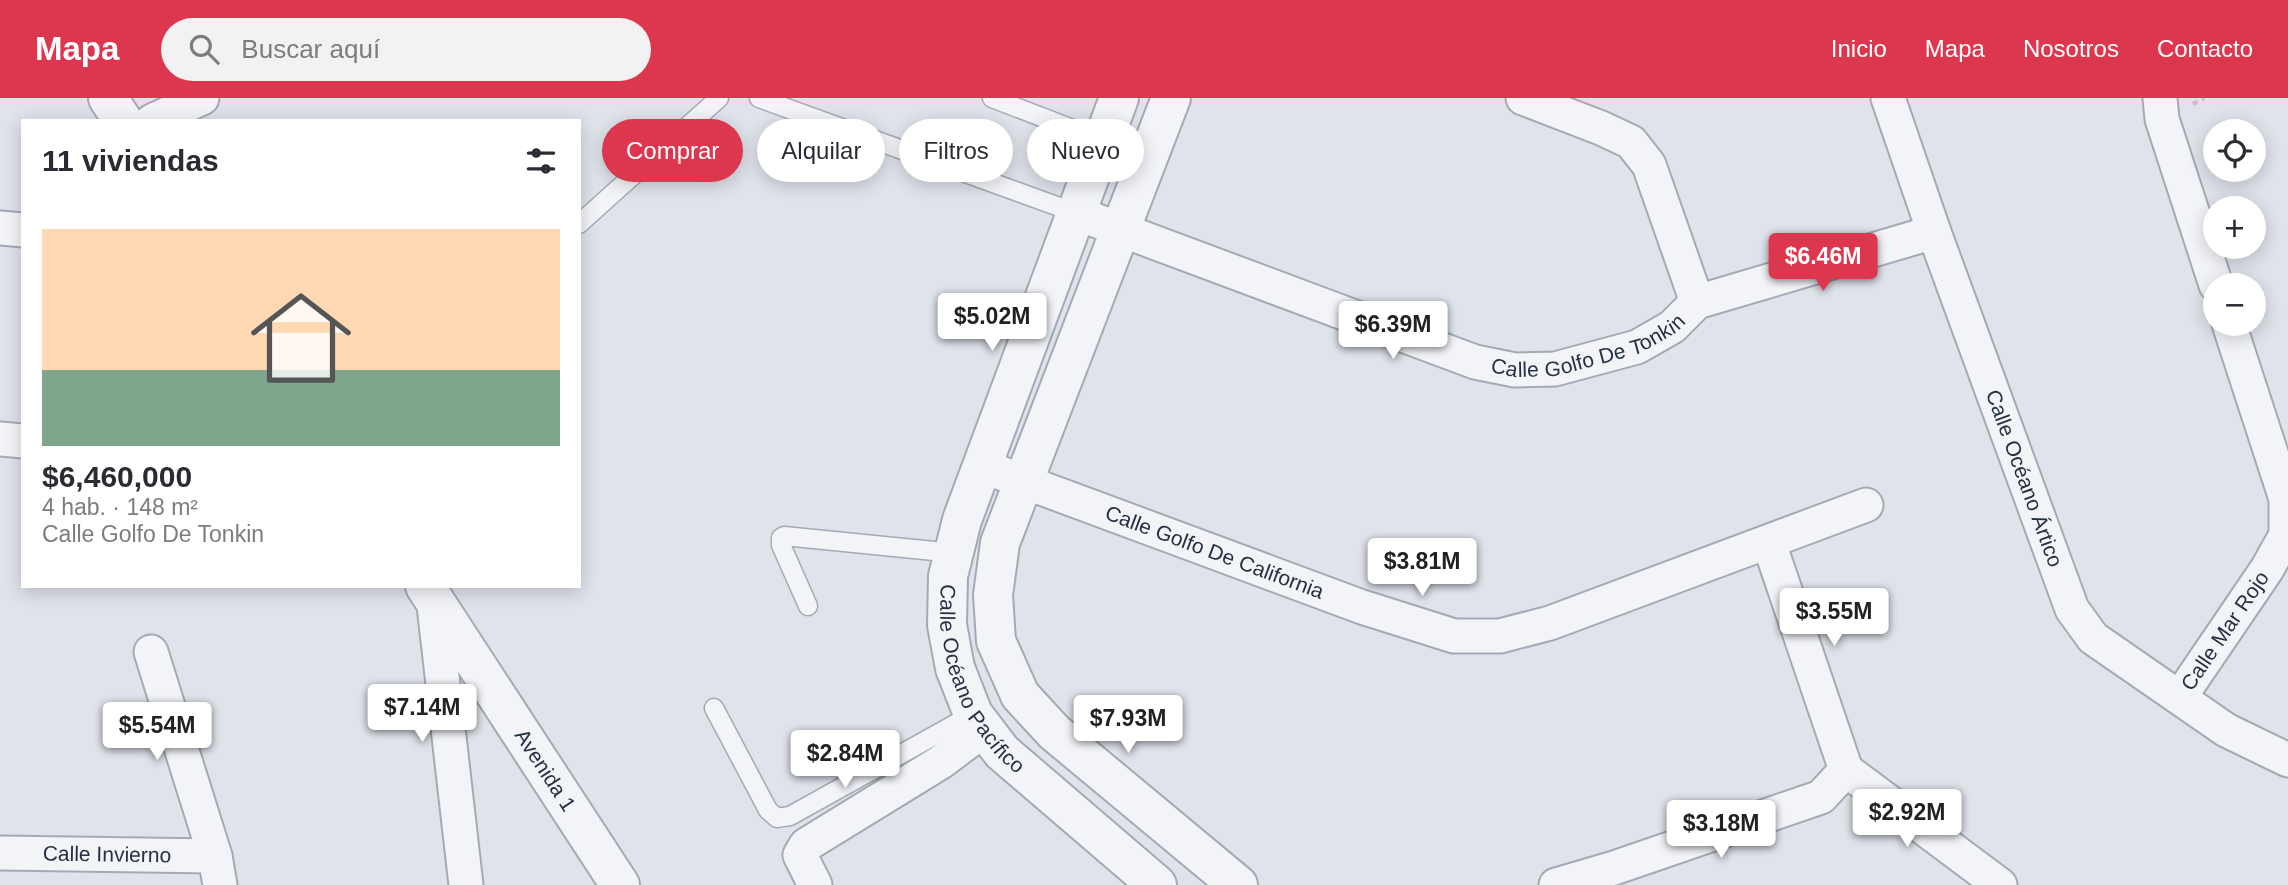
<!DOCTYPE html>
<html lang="es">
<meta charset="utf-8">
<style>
:root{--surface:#fff;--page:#f2f2f3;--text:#2b2b33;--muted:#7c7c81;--line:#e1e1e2;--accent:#dc374e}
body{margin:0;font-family:Arial,sans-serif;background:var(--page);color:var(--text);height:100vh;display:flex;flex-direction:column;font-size:26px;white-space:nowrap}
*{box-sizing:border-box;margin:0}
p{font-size:23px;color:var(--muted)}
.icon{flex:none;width:38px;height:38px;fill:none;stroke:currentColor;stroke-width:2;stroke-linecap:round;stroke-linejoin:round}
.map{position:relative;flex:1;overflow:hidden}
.panel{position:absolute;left:21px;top:21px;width:560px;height:469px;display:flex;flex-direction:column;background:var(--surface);border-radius:0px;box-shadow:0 4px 18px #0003}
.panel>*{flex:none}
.guide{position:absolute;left:602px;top:21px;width:665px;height:63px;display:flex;gap:14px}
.tools{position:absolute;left:2203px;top:21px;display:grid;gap:14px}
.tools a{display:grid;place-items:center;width:63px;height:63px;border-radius:50%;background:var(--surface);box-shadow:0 4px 18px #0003;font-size:35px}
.price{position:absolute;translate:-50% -60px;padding:0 16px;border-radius:7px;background:#fff;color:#222;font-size:23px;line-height:46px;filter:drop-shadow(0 2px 4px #0008)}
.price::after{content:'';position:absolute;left:50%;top:42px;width:21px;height:16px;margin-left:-10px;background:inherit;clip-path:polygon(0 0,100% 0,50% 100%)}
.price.current{background:var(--accent);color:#fff}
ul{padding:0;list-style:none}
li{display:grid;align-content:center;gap:14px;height:371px;padding:0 21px}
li+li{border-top:2px solid var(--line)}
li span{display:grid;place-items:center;height:217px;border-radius:0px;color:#555}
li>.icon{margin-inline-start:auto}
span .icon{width:126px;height:126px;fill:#fffc;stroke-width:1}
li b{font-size:30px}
h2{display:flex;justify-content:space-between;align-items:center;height:84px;padding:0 21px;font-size:30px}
.chip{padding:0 24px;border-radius:32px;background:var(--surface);box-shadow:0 4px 18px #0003;font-size:24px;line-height:63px}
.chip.current{background:var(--accent);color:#fff}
header{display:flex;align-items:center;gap:42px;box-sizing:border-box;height:98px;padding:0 35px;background:var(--accent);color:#fff}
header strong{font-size:33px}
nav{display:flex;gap:38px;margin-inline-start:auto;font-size:24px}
.search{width:490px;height:63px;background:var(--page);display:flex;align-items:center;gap:18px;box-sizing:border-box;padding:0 24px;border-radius:38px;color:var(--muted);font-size:26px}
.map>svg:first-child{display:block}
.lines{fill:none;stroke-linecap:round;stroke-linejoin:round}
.service-casing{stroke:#a4aab5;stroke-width:21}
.minor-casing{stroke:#a4aab5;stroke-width:37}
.tertiary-casing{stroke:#a4aab5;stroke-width:42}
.path{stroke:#bdc1c9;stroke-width:4.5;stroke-dasharray:5 5;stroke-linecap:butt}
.service{stroke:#f2f4f8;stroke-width:18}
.minor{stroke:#f2f4f8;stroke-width:33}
.tertiary{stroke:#f2f4f8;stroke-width:38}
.labels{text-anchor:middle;stroke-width:7;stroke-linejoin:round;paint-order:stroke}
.street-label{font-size:21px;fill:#263043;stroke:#eff2f7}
</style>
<header>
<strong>Mapa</strong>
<div class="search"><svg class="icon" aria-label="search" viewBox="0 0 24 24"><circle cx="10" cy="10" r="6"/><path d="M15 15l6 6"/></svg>Buscar aquí</div>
<nav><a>Inicio</a><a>Mapa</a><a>Nosotros</a><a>Contacto</a></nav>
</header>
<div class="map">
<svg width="2288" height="787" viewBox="0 0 2288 787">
<rect width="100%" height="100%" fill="#dfe3ea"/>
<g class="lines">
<g class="service-casing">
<g id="service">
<polyline points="759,0 1076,115"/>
<polyline points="992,0 1148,60"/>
<polyline points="579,126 719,0"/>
<polyline points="808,508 781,447 781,440 784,438 954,455"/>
<polyline points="714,610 768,712 777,720 790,718 973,616"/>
</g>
</g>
<g class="minor-casing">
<g id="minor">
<polyline points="1523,0 1601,30 1631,44 1649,67 1697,204"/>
<path id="s1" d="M1888 0 1934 134 2072 511 2093 540 2226 632 2288 662"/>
<polyline points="2160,0 2162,21 2216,187"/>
<polyline points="152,23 202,0"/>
<path id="s2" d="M1076 115 1475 264 1515 272 1555 271 1637 249 1672 229 1697 204 1934 134"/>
<polyline points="0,130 23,132"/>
<polyline points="0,341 23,343"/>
<path id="s3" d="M982 368 1362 509 1454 538H1500L1550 525 1866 407"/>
<polyline points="1769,445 1846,672"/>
<polyline points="433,499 466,787"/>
<polyline points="151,554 215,758 220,787"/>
<path id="s4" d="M2180 599 2267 471 2286 437V401L2229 226"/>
<polyline points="1846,672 2000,787"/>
<path id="s5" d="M0 755 215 758"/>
<polyline points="815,787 800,757 806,747 941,664 985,631"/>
<polyline points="1556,787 1614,770 1821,699 1846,672"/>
</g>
</g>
<g class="tertiary-casing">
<g id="tertiary">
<polyline points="108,0 123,23"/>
<path id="s6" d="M1119 0 962 422 948 478 947 527 955 570 973 616 1002 654 1157 787"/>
<polyline points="1171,0 1000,445 993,497 996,543 1020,597 1054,634 1238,787"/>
<path id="s7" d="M425 488 620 787"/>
</g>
</g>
<polyline class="path" points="2193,6 2204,0"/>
<use href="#service" class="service"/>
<use href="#minor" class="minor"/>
<use href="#tertiary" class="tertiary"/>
</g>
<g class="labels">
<g class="street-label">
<text dy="7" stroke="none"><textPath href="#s2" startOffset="544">Calle Golfo De Tonkin</textPath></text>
<text dy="7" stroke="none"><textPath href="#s1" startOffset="404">Calle Océano Ártico</textPath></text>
<text dy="7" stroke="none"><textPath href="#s3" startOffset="248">Calle Golfo De California</textPath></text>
<text dy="7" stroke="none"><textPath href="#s4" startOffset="80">Calle Mar Rojo</textPath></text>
<text dy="7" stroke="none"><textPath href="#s6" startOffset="620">Calle Océano Pacífico</textPath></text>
<text dy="7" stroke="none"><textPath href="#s7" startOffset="220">Avenida 1</textPath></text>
<text dy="7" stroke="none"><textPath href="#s5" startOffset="107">Calle Invierno</textPath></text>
</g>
</g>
</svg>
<div class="tools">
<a><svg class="icon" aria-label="locate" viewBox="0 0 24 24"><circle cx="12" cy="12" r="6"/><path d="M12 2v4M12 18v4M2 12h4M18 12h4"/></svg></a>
<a>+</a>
<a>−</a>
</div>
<b class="price current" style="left:1823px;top:195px">$6.46M</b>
<b class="price" style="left:992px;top:255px">$5.02M</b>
<b class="price" style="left:1393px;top:263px">$6.39M</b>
<b class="price" style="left:1422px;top:500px">$3.81M</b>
<b class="price" style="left:1834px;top:550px">$3.55M</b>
<b class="price" style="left:422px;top:646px">$7.14M</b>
<b class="price" style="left:1128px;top:657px">$7.93M</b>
<b class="price" style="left:157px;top:664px">$5.54M</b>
<b class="price" style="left:845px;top:692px">$2.84M</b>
<b class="price" style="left:1907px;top:751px">$2.92M</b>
<b class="price" style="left:1721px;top:762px">$3.18M</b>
<div class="guide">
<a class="chip current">Comprar</a>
<a class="chip">Alquilar</a>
<a class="chip">Filtros</a>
<a class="chip">Nuevo</a>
</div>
<section class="panel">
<h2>11 viviendas<svg class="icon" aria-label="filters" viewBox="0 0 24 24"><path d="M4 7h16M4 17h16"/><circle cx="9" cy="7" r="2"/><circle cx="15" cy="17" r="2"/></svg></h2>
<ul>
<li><span style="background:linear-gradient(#ffd9b3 65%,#7fa58c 0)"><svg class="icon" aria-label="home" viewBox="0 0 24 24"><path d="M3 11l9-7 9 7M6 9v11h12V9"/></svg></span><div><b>$6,460,000</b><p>4 hab. · 148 m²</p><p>Calle Golfo De Tonkin</p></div></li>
</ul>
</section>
</div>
